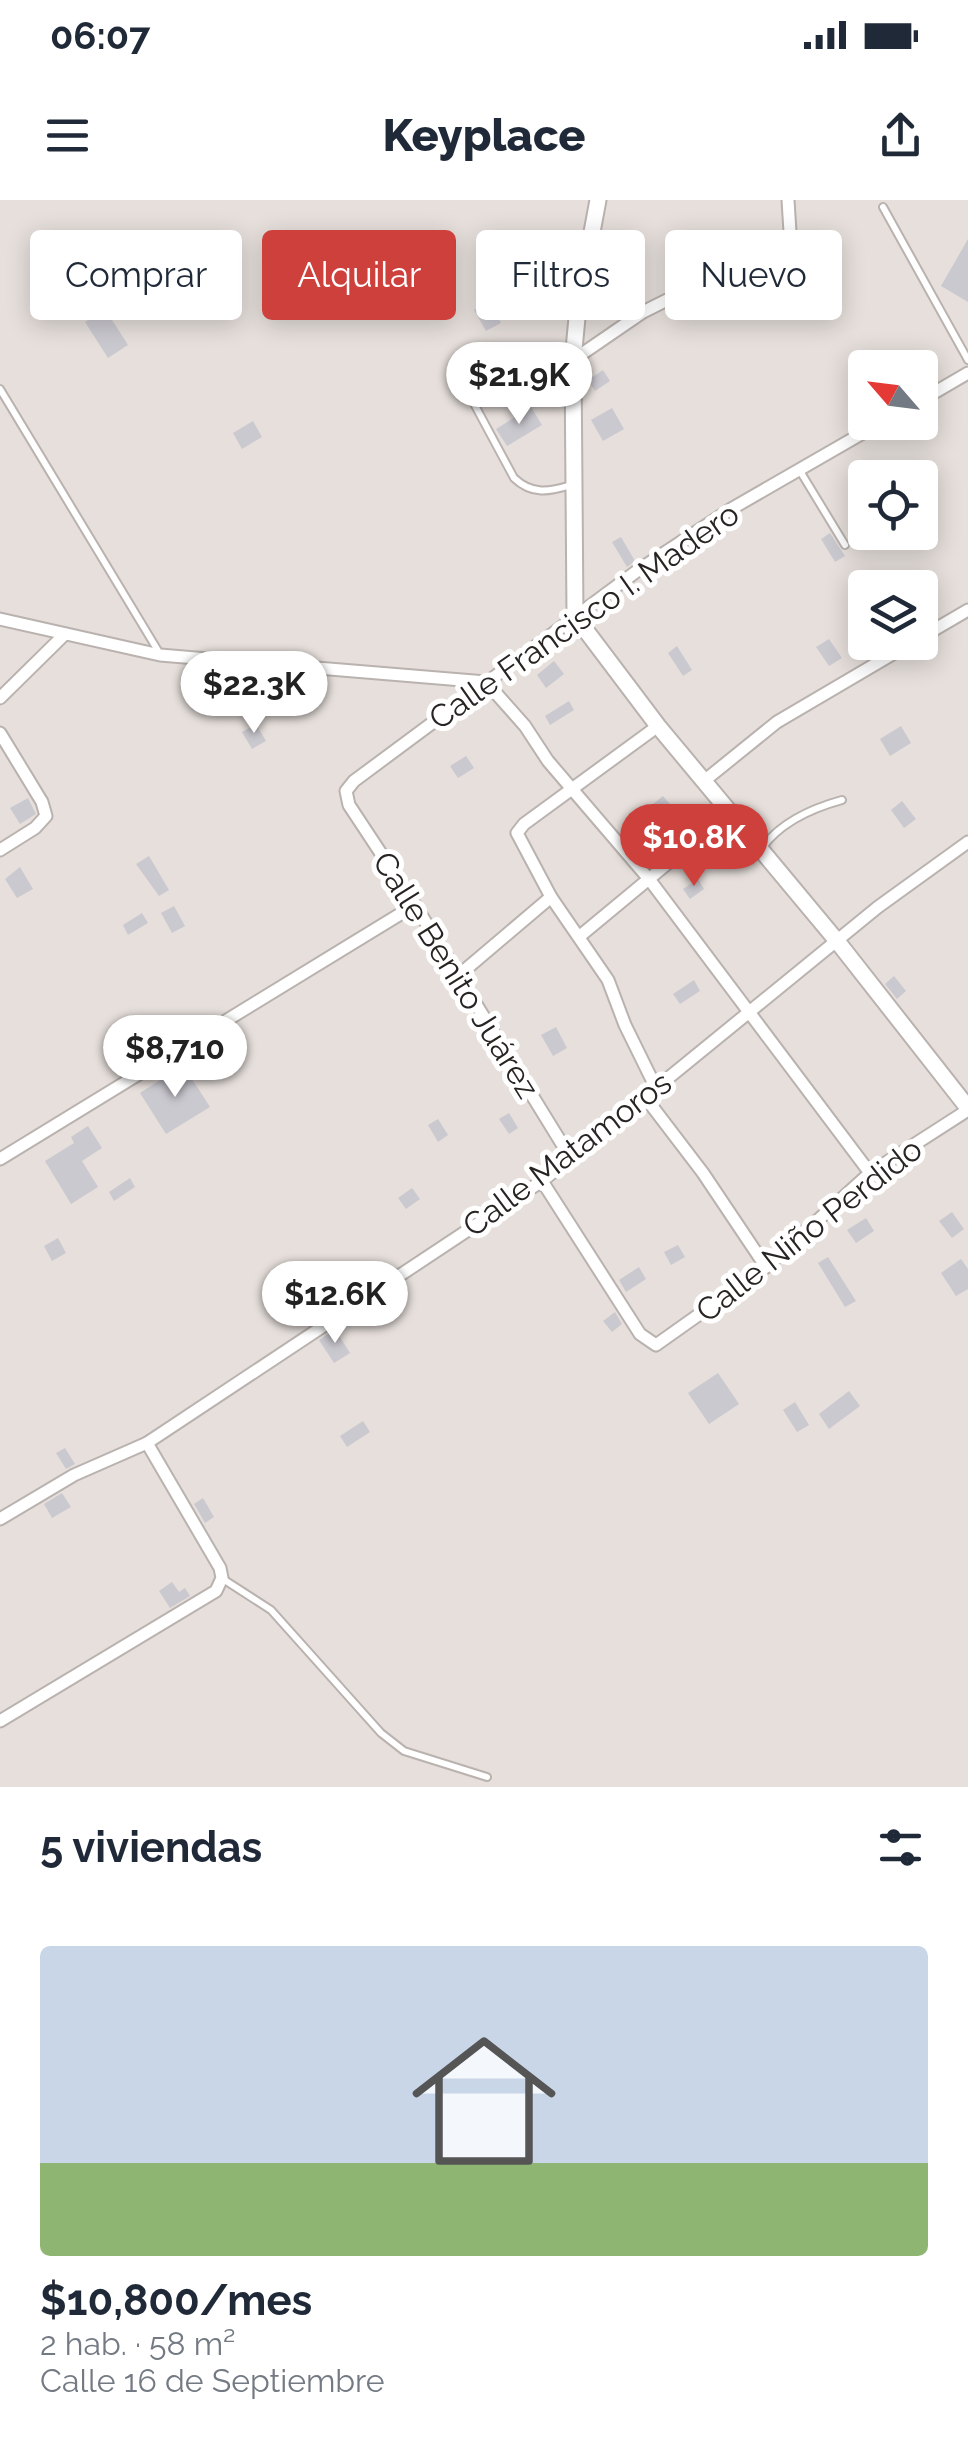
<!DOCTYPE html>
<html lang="es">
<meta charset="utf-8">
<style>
:root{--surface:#fff;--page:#f6f6f7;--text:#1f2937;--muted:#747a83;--line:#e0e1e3;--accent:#ce403c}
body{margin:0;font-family:Raleway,sans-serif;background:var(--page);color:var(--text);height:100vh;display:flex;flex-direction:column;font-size:38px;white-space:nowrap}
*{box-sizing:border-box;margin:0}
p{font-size:32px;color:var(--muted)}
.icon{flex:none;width:55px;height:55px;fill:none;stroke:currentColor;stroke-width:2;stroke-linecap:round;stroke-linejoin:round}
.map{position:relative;height:1587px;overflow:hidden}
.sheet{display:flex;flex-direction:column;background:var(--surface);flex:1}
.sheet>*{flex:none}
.banner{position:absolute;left:30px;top:30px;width:910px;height:90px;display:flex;gap:20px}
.needle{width:65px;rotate:298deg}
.controls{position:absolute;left:848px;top:150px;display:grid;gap:20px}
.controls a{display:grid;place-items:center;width:90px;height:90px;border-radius:10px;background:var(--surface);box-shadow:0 5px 25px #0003;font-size:50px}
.price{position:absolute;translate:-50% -85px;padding:0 22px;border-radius:35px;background:#fff;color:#222;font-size:32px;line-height:65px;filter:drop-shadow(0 2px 5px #0008)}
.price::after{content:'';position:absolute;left:50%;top:60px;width:30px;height:22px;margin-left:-15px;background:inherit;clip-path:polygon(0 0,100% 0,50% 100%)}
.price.active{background:var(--accent);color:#fff}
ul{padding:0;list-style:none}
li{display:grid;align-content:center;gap:20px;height:530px;padding:0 40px}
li+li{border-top:2px solid var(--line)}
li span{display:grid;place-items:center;height:310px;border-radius:10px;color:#555}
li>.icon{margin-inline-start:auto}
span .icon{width:180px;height:180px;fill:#fffc;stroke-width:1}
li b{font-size:42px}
h2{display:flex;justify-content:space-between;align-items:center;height:120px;padding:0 40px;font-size:42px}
.pill{padding:0 35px;border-radius:10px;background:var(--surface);box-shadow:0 5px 25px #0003;font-size:35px;line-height:90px}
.pill.active{background:var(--accent);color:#fff}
.status{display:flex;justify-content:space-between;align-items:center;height:70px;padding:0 50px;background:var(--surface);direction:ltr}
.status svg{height:28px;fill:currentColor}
header{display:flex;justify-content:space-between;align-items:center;height:130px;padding:0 40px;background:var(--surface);font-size:45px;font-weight:800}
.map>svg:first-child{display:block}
.building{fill:#cbc9d0}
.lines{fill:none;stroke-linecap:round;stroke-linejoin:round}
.lane-casing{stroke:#b9b2af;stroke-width:10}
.street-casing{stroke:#b9b2af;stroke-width:15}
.secondary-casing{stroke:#b9b2af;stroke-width:19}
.lane{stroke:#fff;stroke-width:6}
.street{stroke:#fff;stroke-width:11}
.secondary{stroke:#fff;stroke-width:15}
.labels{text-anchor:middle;stroke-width:10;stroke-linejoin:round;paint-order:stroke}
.street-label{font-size:32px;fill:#272423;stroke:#fff}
</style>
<div class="status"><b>06:07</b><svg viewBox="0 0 49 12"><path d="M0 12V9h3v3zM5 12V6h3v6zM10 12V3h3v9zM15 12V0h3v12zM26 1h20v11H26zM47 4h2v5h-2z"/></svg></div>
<header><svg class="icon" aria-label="menu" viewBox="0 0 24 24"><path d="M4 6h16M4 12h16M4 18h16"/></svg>Keyplace<svg class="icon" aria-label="share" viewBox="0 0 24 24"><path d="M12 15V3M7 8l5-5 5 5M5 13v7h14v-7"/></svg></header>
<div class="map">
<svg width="968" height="1587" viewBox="0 0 968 1587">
<rect width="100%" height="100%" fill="#e6dfdb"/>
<g class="building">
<polygon points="968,39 968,102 941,86"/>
<polygon points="488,101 501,123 486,131 474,110"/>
<polygon points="105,109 128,145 108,158 85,122"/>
<polygon points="541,153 559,183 542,193 524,163"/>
<polygon points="603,170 610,181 595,191 588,180"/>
<polygon points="531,207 542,225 507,246 496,229"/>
<polygon points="612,208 624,229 603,241 591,220"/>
<polygon points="253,221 262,237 242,249 233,233"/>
<polygon points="830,333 845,356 835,362 821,339"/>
<polygon points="621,337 635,361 627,367 612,342"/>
<polygon points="829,439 842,458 829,466 816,447"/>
<polygon points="677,446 692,470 683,476 668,453"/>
<polygon points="554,461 564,474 546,488 537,475"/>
<polygon points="569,501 574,510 550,525 545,516"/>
<polygon points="256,524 266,541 252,549 242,532"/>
<polygon points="901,526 911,543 890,556 880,539"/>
<polygon points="466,556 474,568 458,578 450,566"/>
<polygon points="663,596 676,611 646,636 633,620"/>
<polygon points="28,598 36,614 20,624 10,608"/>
<polygon points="902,601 916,619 904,628 891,610"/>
<polygon points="149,656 169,690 159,696 136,664"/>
<polygon points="20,667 33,689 17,698 5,679"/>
<polygon points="698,679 704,689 690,699 683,689"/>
<polygon points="174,706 185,726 172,733 161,713"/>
<polygon points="142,713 148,723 128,735 123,725"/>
<polygon points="894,776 906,791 897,799 885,784"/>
<polygon points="694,780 700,791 680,804 673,794"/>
<polygon points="556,827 567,848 553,856 541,835"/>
<polygon points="183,865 210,907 166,934 140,893"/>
<polygon points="509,913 518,928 509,934 499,919"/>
<polygon points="438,919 448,935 438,942 428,925"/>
<polygon points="88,926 102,948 82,961 98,987 71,1004 45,961 74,943 71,937"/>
<polygon points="130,978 135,987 114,1001 109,992"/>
<polygon points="412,988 420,999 406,1009 398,998"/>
<polygon points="952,1012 964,1029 952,1038 939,1021"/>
<polygon points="866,1018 874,1031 856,1043 847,1030"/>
<polygon points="58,1038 66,1053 52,1061 44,1046"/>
<polygon points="678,1045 685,1057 671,1065 664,1052"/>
<polygon points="828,1057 856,1101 845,1107 818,1063"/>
<polygon points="961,1059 968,1069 968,1089 956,1096 941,1073"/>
<polygon points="639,1067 646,1079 626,1092 619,1080"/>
<polygon points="615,1112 622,1124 612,1132 603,1121"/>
<polygon points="335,1129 350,1153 334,1163 319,1140"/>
<polygon points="718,1173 739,1204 709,1224 688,1193"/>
<polygon points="849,1191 860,1206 829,1229 819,1214"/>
<polygon points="795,1202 809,1225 797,1232 783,1210"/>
<polygon points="363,1221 370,1232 347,1247 340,1236"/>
<polygon points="65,1248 75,1264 66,1269 56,1253"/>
<polygon points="62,1293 71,1307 52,1318 44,1304"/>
<polygon points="203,1298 214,1317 205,1323 194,1304"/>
<polygon points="172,1382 179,1392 185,1388 190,1396 170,1408 159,1391"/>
</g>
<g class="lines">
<g class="lane-casing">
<g id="lane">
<polyline points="883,7 968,160"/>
<polyline points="0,189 160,454"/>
<path d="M471 198 514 278C532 295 549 292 571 285"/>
<polyline points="800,271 845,345"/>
<path d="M762 648C780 623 813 608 842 600"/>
<polyline points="223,1379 271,1410 381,1533 404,1551 487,1577"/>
</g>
</g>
<g class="street-casing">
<g id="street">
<polyline points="573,160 643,112 693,87 764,58 784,46 790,32 788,0"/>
<polyline points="920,201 968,173"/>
<polyline points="0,419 160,455 486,482 525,526 548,561 649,679 870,973"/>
<polyline points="920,438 968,410"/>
<polyline points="0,498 65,434"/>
<polyline points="0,533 42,602 46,616 35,628 0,650"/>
<polyline points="704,581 777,522 913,442"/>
<polyline points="580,736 691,644 733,615"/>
<polyline points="459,775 551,697"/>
<polyline points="656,888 625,825 608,780 551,697 517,633 524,624 658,526"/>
<polyline points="645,897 703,973 766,1067"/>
<polyline points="570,957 415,705 349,605 346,591 354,581 637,371 731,309 882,222"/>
<polyline points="0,959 415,705"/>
<polyline points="542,981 640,1134 656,1145 766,1067 870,973 968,910"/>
<polyline points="0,1319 74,1275 147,1243 542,981 878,707 968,642"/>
<polyline points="0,1521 216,1391 222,1378 220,1368 147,1243"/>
</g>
</g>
<g class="secondary-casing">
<polyline id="secondary" points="598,0 578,107 573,160 575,416 658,526 837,741 968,908"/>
</g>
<use href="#lane" class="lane"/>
<use href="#street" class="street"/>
<use href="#secondary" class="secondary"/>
</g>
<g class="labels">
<g class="street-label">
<text transform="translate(584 416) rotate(-35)" y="11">Calle Francisco I. Madero</text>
<text transform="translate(456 775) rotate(58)" y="11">Calle Benito Juárez</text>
<text transform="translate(567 954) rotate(-37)" y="11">Calle Matamoros</text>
<text transform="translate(809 1030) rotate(-38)" y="11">Calle Niño Perdido</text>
</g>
</g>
</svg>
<div class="controls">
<a><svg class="needle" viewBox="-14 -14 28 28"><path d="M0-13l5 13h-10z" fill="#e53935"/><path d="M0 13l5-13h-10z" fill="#747a83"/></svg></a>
<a><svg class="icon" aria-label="locate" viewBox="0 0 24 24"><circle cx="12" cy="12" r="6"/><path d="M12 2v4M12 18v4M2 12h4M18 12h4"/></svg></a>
<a><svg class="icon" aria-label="layers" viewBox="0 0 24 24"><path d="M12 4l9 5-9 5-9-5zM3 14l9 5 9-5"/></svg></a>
</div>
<b class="price" style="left:519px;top:227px">$21.9K</b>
<b class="price" style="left:254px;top:536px">$22.3K</b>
<b class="price active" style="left:694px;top:689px">$10.8K</b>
<b class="price" style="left:175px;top:900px">$8,710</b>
<b class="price" style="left:335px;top:1146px">$12.6K</b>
<div class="banner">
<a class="pill">Comprar</a>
<a class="pill active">Alquilar</a>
<a class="pill">Filtros</a>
<a class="pill">Nuevo</a>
</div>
</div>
<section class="sheet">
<h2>5 viviendas<svg class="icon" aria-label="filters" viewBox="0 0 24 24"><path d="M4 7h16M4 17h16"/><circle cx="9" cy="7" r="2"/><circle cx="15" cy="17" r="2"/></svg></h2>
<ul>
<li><span style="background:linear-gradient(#c9d6e8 70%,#8fb573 0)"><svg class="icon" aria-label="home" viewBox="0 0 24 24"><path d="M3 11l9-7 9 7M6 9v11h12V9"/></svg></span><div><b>$10,800/mes</b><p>2 hab. · 58 m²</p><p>Calle 16 de Septiembre</p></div></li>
</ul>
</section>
